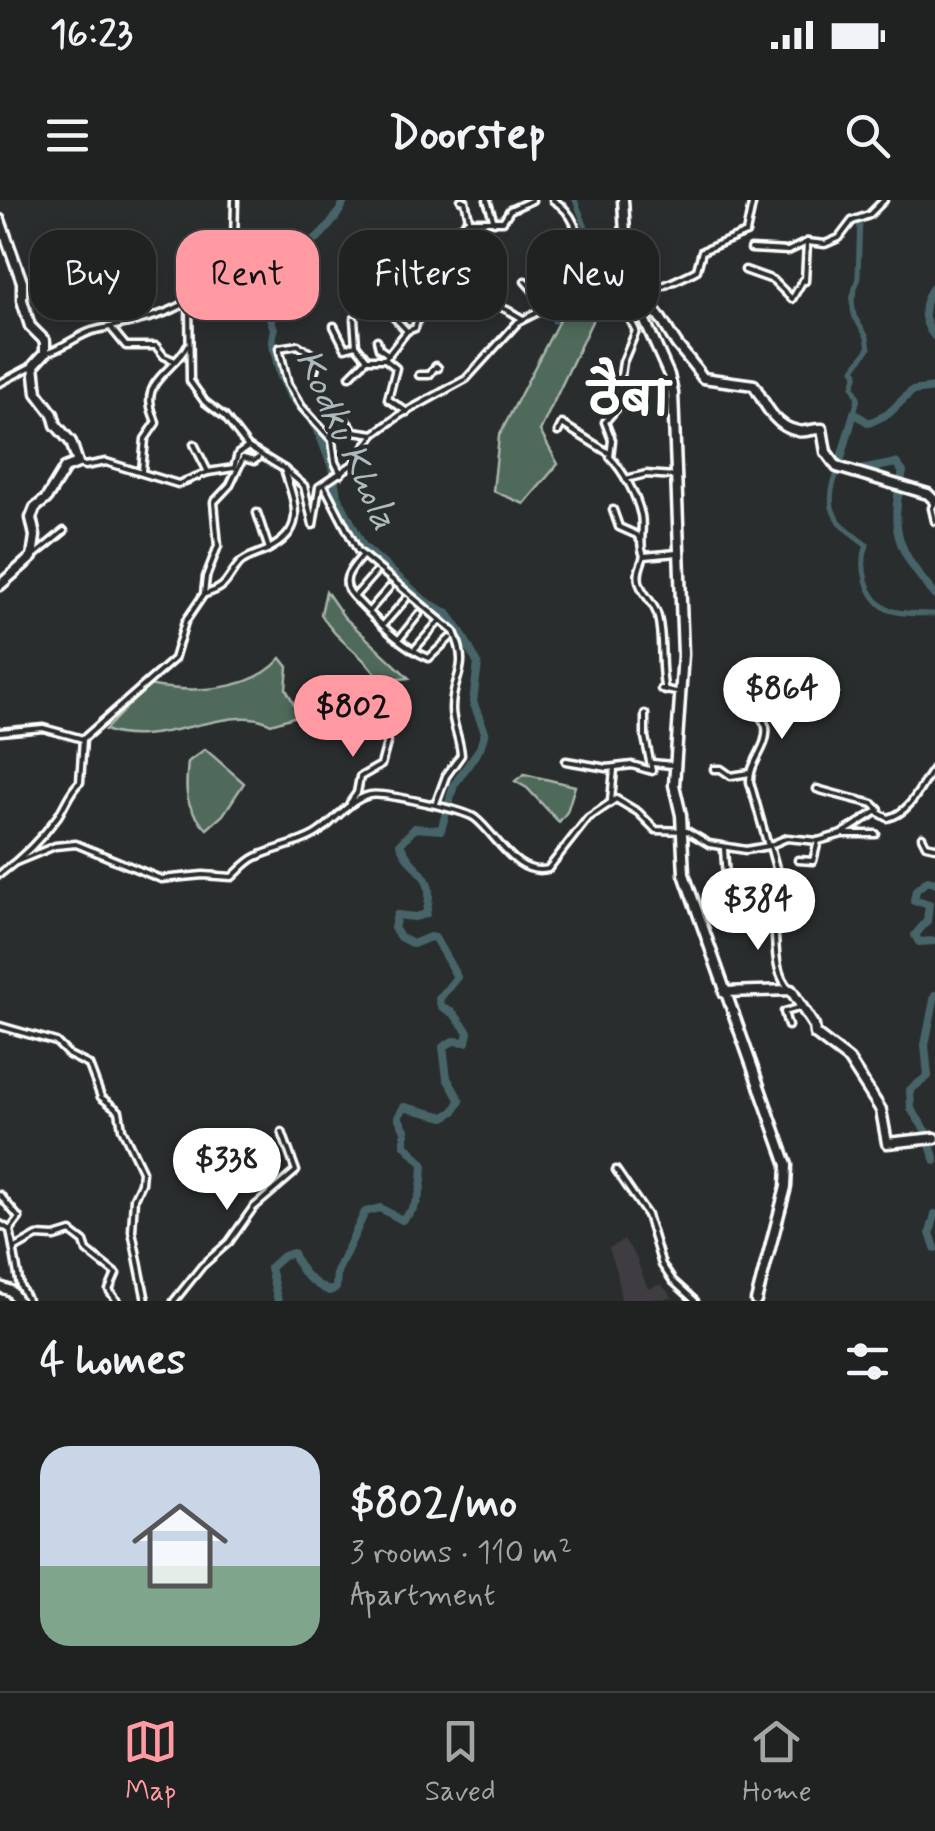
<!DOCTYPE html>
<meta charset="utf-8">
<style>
:root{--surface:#202222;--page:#2d2f2f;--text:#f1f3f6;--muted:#a2a4a5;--line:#3d3f40;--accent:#ff9aa2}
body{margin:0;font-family:Mynerve,"Playpen Sans Deva",sans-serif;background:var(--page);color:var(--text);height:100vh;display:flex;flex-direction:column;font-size:38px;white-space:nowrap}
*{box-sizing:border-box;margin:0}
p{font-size:32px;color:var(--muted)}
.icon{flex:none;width:55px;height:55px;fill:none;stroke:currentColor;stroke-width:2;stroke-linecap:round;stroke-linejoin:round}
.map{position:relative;height:1101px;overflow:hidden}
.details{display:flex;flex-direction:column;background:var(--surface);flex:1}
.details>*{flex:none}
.guide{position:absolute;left:30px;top:30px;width:875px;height:90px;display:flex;gap:20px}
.price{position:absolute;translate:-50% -85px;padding:0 22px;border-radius:35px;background:#fff;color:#222;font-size:32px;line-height:65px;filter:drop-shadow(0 2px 5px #0008)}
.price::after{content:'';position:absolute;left:50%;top:60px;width:30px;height:22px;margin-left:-15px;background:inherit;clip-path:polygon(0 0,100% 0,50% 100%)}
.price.selected{background:var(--accent);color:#111}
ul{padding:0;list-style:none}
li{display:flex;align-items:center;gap:30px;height:250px;padding:0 40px}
li span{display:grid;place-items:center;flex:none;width:280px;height:200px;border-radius:30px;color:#555}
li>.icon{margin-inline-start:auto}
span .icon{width:120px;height:120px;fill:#fffc;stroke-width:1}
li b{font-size:42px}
h2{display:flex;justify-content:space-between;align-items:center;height:120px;padding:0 40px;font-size:42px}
.chip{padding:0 35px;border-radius:30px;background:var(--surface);box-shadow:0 5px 15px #0003,0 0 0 2px var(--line);font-size:35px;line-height:90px}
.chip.selected{background:var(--accent);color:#111}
.status{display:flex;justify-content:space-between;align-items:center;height:70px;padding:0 50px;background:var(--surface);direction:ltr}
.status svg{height:28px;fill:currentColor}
header{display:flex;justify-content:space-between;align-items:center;height:130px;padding:0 40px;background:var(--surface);font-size:45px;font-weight:800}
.dock{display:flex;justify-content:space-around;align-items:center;height:140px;border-top:2px solid var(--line);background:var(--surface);font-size:28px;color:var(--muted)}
.dock a{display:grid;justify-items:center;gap:5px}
.dock .selected{color:var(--accent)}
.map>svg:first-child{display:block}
.built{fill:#3f3d43}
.green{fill:#506b5a;stroke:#a8b5ac;stroke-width:2.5}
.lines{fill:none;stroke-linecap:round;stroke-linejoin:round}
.canal{stroke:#476569;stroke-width:5}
.river{stroke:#476569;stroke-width:8}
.street-casing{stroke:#fff;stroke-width:11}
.secondary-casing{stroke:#fff;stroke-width:15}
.street{stroke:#2a2d2e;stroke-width:4}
.secondary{stroke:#2a2d2e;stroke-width:8}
.labels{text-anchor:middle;stroke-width:8;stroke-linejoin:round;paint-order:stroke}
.water-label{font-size:38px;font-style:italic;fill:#acbabc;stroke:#2a2d2e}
.district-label{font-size:45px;font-weight:bold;fill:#fff;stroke:#2a2d2e}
</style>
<div class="status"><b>16:23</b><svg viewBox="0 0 49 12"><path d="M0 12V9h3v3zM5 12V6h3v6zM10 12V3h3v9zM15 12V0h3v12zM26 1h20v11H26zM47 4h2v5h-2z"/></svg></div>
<header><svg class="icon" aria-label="menu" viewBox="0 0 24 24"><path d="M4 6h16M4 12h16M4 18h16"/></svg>Doorstep<svg class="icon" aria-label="search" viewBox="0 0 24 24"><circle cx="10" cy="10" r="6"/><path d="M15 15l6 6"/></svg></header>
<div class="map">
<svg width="935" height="1101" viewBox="0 0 935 1101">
<rect width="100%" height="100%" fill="#2a2d2e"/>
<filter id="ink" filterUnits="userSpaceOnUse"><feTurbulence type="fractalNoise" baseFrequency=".01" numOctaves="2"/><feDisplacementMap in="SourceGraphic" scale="20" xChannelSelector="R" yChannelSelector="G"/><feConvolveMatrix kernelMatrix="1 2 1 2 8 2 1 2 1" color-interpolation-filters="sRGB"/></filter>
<g filter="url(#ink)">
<polygon class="built" points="624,1040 635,1055 648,1089 661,1084 673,1098 621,1100 617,1071 609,1048"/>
<g class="green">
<polygon points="610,76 612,79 540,231 558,264 524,304 493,291 499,236 580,80"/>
<path d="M326 391 344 417 409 478 380 481C365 454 336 442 321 414Z"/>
<path d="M281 458 288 467 286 489 300 515 271 524C231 501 155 551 105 530L148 485C190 493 251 493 281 458Z"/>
<path d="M205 549 244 583 223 615 207 629C184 606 185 593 188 562Z"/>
<polygon points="524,574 575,586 567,612 559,622 527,588 515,581"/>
</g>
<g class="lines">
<g class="canal">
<polyline points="554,121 556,113 589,81 579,74 592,43 575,0"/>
<polyline points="841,264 858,198 853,186 857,173 854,169 869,148 867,137 854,116 852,100 858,77 860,18"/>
<path d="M838 271C821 311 837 323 867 345 859 366 866 397 887 409 899 415 921 413 935 414"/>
</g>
<g class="river">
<path d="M935 85C921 102 921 120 935 137"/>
<path d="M935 188 912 191 888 214 869 223 854 213 839 265 856 271 896 263 903 272C888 330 898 351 935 395"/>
<polyline points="935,683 928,680 916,690 914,701 929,704 927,721 915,735 919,742 935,741"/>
<polyline points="935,795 925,845 928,876 910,890 911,909 926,931 935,961"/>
<polyline points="935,1014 930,1033 935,1048"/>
<path d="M278 1101 270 1068 283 1056 293 1053C300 1072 310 1082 329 1091L336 1088 337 1072 365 1012 380 1008 402 1020C421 1005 422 987 423 964L405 945V930L398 917 404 907 445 917 454 911 460 901 447 878 443 847 453 841 466 842 468 832 454 814 441 806 439 799 457 777 435 738 430 737 413 744 400 737 394 728 397 715 415 717 426 714C438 669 413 677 400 644L415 628 441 630 454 585 480 548 485 532 473 502 478 464 460 431 447 413 425 401 363 346 337 295 332 267 317 228 290 195 280 174 272 142 274 129 265 104V88L278 59C307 55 334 25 345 0"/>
</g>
<g class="street-casing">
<g id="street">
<polyline points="461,0 465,1 470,23"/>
<polyline points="487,0 494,22"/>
<path d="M553 0C578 15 579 39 584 64"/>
<polyline points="751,49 788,51 807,42 825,44 839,38 852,21 869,15 884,0"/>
<polyline points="551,58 549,65 559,71 567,87"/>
<polyline points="745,70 773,80 792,99 803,80 805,81 807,42"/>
<polyline points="525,81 548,107"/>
<polyline points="379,83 409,74 433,93"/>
<path d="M641 99C659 85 678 81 697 70L702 51 746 33 753 0"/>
<polyline points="189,101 190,181 205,202 225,217 248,247"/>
<polyline points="421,106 415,100 424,74 434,66 442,40 448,33 455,33 467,21 503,21 510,10 532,0"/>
<path d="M624 107 636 131 623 162 616 209 605 222 612 240 610 257C624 272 636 294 641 315 644 330 638 343 644 356 641 365 637 372 639 381 641 394 655 402 658 417 664 441 659 466 665 491"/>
<polyline points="390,113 407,131"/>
<polyline points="354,119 356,145 367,159"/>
<polyline points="334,126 345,148 356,145"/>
<polyline points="112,129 126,146 156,146 164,156 175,161"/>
<polyline points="377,140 379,148 389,155"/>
<path d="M45 153C64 149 81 132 96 130 127 123 162 118 189 101L205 69 234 43 235 0"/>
<polyline points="419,175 429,175 436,166 438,168"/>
<polyline points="350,176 367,159 385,159"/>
<polyline points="313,177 318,158 298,145 279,148 288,184 302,207 332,240 335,262 341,274"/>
<polyline points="0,183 34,165"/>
<polyline points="334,206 354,231 374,234"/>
<path d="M407 212 388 199 396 168 385 159 407 131 415 128 421 106 433 93C467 96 494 100 523 119"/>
<polyline points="558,232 562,224 609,253"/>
<polyline points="194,244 208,272"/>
<polyline points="78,263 85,266 106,262 178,284 208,272 234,268 238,254 248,247 284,269 304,286 313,325 319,287 353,264 374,234 400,215 466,179 518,122 548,107 582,65 590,64 627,74"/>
<path d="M142 271 145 239 156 223C155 218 152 213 151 207 144 180 177 167 187 146"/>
<polyline points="626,279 646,274 675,276"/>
<path d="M324 285 358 351 454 432C471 471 452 475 452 509 452 525 460 538 461 555L446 576 436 603"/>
<polyline points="935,302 932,308 935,321"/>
<polyline points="613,310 619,327 637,335 640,340"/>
<polyline points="257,313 269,349"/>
<polyline points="36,354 64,331"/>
<path d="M363 355C351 369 338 381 354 397 376 419 400 447 429 458L450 438"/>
<polyline points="644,356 677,353"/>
<path d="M205 394C229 387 225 380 239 364 245 357 259 354 267 350 308 330 295 304 284 269"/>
<polyline points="354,397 375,373"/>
<polyline points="369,411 389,388"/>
<polyline points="383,425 406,399"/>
<polyline points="399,439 419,414"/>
<polyline points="414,450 440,420"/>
<polyline points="661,489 681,493"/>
<path d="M754 507C757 513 764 519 766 527 769 547 749 562 750 582L768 646"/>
<polyline points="0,532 43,528 83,539 174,459 185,422 204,394 206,377 218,346 214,302 230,285 243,258 254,261 258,258"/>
<polyline points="566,561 607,568 632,565 652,571 645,537 645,514"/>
<polyline points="652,563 672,565"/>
<polyline points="714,569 721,569 731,576 750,573"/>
<path d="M817 589C837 595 854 599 873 604L879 610 843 633"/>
<polyline points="611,600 614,570"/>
<polyline points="350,603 357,593 360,577 381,565 387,543 385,528"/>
<path d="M877 612 888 618C913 612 920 584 935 567"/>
<polyline points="922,637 926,645 935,647"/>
<polyline points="724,649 726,678 732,689 748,693 760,708 776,704 784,697 770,646"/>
<polyline points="798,660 813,661 818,641"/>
<path d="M16 662 55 646 76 644 161 679 203 675 232 677C239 671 247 661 256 657 274 648 294 646 314 635 334 624 346 601 370 595 383 592 464 610 475 618 497 635 515 677 548 669L588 618 616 599 638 612 656 630 687 631 709 644 746 650 768 646 787 638 818 641 842 634H876"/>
<path d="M0 674C22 658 42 638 58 616 66 604 70 590 80 582L83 539"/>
<path d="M760 708C765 716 774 727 775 736 776 755 776 774 789 789"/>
<polyline points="0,826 56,842 69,855 89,865 101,897 119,911 122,929 142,971 141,983 134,998 132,1031 146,1101"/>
<polyline points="788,826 784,812 802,807"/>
<polyline points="616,970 647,1015 662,1065 673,1081 695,1101"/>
<polyline points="0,995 19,1018 10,1030 20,1086 28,1101"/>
<polyline points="0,1024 10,1030"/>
<polyline points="14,1049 37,1036 55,1037 71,1032 84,1042 87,1051 116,1074 109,1090 117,1101"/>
<polyline points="174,1101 202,1066 229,1042 253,1008 296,971 282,932"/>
</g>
</g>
<g class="secondary-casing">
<g id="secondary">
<polyline points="623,0 628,83 669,175 673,193 683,454 674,585 681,615 684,674 787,965 786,987 756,1101"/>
<polyline points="0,20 22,82 22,100 30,126 45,141 45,153 34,165 37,193 53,214 56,225 71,242 78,263 65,268 46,299 35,308 31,318 35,336 32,357 0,385"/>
<path d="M635 98C659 106 664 127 678 146 687 157 695 166 703 178L754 185C764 202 774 227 798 231 806 233 814 228 822 229L826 252 837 267 928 294 935 301"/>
<polyline points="724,792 791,790 814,826 815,834 849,860 881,910 887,943 935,938"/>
<polyline points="0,1087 11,1091 18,1101"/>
</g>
</g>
<use href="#street" class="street"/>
<use href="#secondary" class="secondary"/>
</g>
</g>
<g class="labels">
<g class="water-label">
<text transform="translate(348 239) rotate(65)" y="13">Kodku Khola</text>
</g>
<g class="district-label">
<text x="629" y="215">ठैबा</text>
</g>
</g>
</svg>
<b class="price" style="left:782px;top:542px">$864</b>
<b class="price selected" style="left:353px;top:560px">$802</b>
<b class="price" style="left:758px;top:753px">$384</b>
<b class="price" style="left:227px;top:1013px">$338</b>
<div class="guide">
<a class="chip">Buy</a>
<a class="chip selected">Rent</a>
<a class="chip">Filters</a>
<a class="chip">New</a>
</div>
</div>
<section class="details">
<h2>4 homes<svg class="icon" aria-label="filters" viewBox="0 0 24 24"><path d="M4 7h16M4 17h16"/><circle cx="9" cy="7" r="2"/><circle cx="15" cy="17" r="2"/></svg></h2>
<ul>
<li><span style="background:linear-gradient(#c9d6e8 60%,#7fa58c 0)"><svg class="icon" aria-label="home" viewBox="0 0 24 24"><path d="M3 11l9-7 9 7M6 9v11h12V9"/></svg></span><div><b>$802/mo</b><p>3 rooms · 110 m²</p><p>Apartment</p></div></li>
</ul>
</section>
<nav class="dock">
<a class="selected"><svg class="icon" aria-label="map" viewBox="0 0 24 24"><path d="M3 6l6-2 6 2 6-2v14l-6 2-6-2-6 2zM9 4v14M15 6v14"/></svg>Map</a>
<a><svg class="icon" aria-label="saved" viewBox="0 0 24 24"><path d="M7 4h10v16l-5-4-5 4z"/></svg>Saved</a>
<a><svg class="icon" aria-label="home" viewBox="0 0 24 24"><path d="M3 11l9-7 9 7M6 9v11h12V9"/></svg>Home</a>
</nav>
